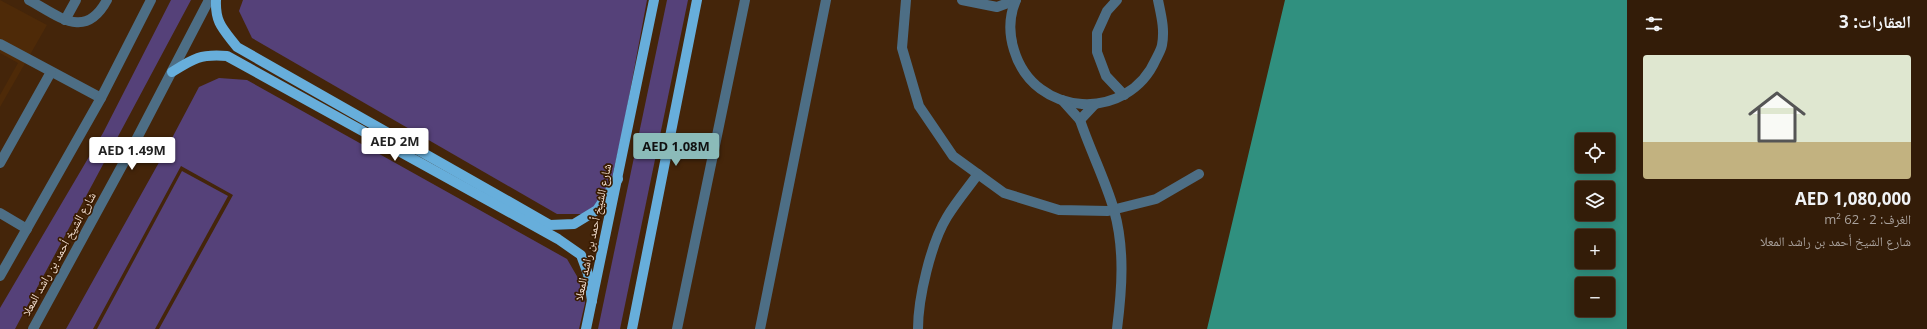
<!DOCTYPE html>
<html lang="ar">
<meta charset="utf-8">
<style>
:root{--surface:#331c08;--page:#3e2916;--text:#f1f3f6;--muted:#a9a19c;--line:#4e3a29;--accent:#8bbbb9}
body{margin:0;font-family:"Open Sans","Noto Naskh Arabic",sans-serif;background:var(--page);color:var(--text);direction:rtl;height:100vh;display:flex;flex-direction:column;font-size:15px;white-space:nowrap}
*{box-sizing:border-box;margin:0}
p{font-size:13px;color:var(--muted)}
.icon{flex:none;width:22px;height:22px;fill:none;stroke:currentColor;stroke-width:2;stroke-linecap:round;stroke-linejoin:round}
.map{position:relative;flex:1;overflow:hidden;direction:ltr}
.side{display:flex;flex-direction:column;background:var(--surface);width:300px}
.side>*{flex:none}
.buttons{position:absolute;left:1575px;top:133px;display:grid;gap:8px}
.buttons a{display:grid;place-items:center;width:40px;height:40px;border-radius:4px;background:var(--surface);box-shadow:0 2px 10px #0003,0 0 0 1px var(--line);font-size:20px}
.price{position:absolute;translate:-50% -34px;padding:0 9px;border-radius:4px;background:#fff;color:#222;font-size:13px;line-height:26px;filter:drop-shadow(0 1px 2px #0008)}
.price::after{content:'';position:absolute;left:50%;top:24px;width:12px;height:9px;margin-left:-6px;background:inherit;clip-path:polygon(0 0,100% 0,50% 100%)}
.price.current{background:var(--accent);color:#111}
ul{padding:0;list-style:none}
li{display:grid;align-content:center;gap:8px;height:212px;padding:0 16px}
li span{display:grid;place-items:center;height:124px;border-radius:4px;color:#555}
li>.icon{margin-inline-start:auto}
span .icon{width:72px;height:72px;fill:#fffc;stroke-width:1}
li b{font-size:17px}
h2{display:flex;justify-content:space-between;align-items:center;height:48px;padding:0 16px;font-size:17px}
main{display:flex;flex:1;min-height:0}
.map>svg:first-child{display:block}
.built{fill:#4e2a08}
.green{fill:#554179}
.water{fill:#30907f;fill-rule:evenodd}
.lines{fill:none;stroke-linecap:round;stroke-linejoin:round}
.minor{stroke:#4d6e85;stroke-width:10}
.major{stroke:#67aedb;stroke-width:10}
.labels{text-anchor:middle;stroke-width:3.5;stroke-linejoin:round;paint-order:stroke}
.street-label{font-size:12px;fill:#f2decf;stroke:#391b01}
</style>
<main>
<section class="side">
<h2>العقارات: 3<svg class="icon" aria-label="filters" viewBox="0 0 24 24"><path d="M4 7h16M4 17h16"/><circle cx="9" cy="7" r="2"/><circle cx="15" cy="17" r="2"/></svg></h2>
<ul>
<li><span style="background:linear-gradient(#dfe7d0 70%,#c2b280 0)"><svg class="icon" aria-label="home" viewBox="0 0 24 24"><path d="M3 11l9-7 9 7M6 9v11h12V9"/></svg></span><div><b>AED 1,080,000</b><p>الغرف: 2 · 62 m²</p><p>شارع الشيخ أحمد بن راشد المعلا</p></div></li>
</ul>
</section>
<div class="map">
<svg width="1627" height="329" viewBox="0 0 1627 329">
<rect width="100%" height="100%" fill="#44250a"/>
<polygon class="built" points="0,0 47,25 0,107 0,95 18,63 0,53"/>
<g class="green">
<polygon points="171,0 191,0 15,329 0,329 0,308 103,133"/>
<polygon points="243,0 647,0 623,129 607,200 587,214 557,214 252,38 239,11"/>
<polygon points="667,0 688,0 620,329 598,329"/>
<polygon points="219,78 247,80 567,259 578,278 585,303 579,329 159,329 233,195 181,166 93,329 66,329 162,157 199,87"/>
<polygon points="182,171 228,196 155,329 97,329"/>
</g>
<path class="water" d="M1285 0H1627V329H1207ZM1582 140H1608V166H1582ZM1582 188H1608V214H1582ZM1582 236H1608V262H1582ZM1582 284H1608V310H1582Z"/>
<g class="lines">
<g class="minor">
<path d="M29 0C59 16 85 41 107 0"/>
<polyline points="906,0 902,48 919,106 953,156 1004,193 1059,210 1108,211 1156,199 1199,174"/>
<polyline points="962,0 997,7 1016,0"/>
<path d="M1016 0C1009 16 1009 34 1014 50 1034 118 1128 123 1156 59 1158 55 1161 50 1162 45 1165 29 1161 15 1158 0"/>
<polyline points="1117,0 1107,11 1097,33 1097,52 1106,76 1124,95"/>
<polyline points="65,20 76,0"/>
<polyline points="0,44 101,98"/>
<polyline points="1062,100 1080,120 1095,104"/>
<path d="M1080 120C1090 150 1105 179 1114 210 1125 249 1122 289 1117 329"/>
<polyline points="0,163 51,72"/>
<polyline points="0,213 27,229"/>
<polyline points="0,276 101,98 151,0"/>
<polyline points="33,329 135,142 209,0"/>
<polyline points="677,329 745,0"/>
<polyline points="760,329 826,0"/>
<path d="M918 329C918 298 931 243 947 217 956 202 968 188 978 174"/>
</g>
<g class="major">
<path d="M216 0C215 23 223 29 237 47L550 225 574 224 597 210 618 179"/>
<path d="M172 72C194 58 200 54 227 56L558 239 581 255 588 274 592 301"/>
<polyline points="586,329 654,0"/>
<polyline points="632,329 697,0"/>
</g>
</g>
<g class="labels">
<g class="street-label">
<text transform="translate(593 232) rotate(-78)" y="4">شارع الشيخ أحمد بن راشد المعلا</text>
<text transform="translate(59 254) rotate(-61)" y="4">شارع الشيخ أحمد بن راشد المعلا</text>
</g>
</g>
</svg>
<div class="buttons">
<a><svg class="icon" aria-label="locate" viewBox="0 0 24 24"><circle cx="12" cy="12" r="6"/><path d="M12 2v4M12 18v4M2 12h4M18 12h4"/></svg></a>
<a><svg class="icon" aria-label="layers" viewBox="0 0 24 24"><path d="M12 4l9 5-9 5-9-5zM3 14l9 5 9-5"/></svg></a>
<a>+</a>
<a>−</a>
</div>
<b class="price" style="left:395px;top:162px">AED 2M</b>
<b class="price current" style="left:676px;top:167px">AED 1.08M</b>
<b class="price" style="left:132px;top:171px">AED 1.49M</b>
</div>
</main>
